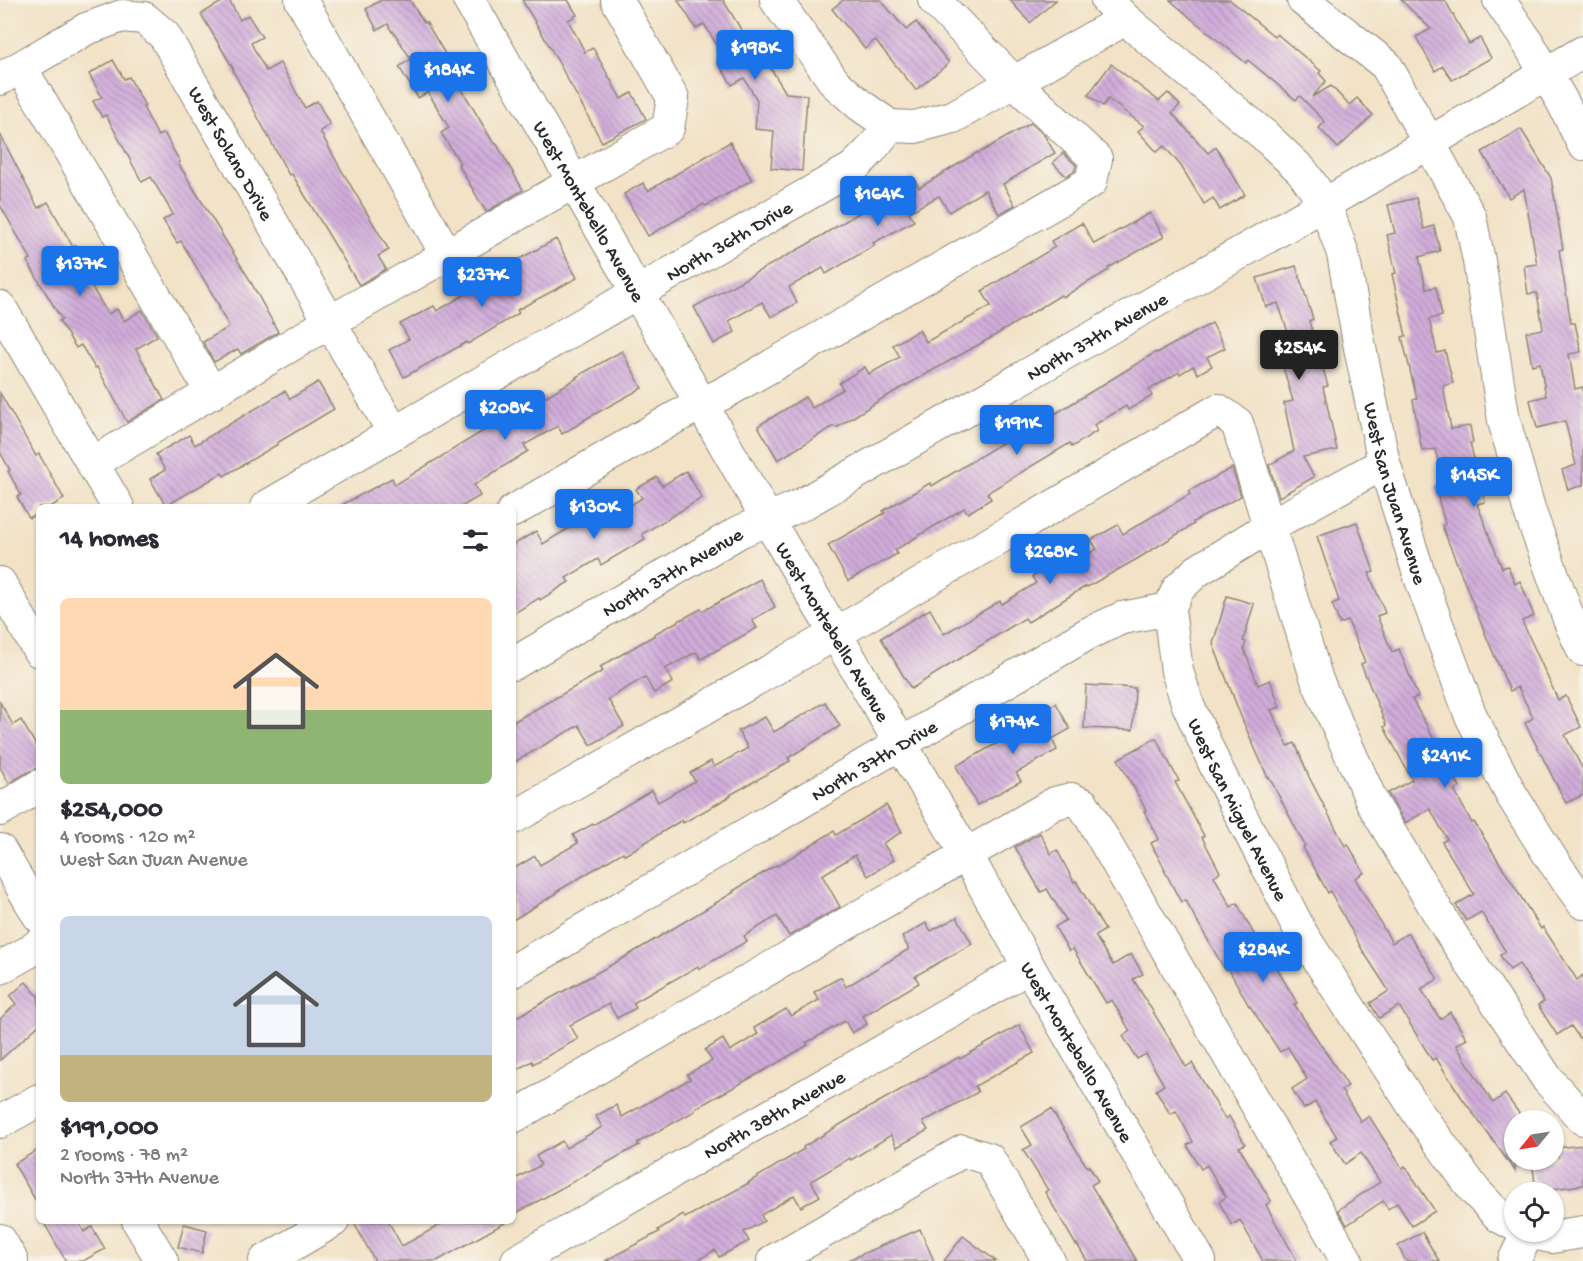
<!DOCTYPE html>
<meta charset="utf-8">
<style>
:root{--surface:#fff;--page:#f2f2f3;--text:#2b2b33;--muted:#7c7c81;--accent:#1a73e8}
body{margin:0;font-family:"Gochi Hand",sans-serif;background:var(--page);color:var(--text);height:100vh;display:flex;flex-direction:column;font-size:22px;white-space:nowrap}
*{box-sizing:border-box;margin:0}
p{font-size:20px;color:var(--muted)}
.icon{flex:none;width:33px;height:33px;fill:none;stroke:currentColor;stroke-width:2;stroke-linecap:round;stroke-linejoin:round}
.map{position:relative;flex:1;overflow:hidden}
.drawer{position:absolute;left:36px;top:504px;width:480px;height:720px;display:flex;flex-direction:column;background:var(--surface);border-radius:9px;box-shadow:0 2px 4px #0004}
.drawer>*{flex:none}
.needle{width:39px;rotate:240deg}
.buttons{position:absolute;left:1504px;top:1110px;display:grid;gap:12px}
.buttons a{display:grid;place-items:center;width:60px;height:60px;border-radius:50%;background:var(--surface);box-shadow:0 2px 4px #0004;font-size:30px}
.price{position:absolute;translate:-50% -51px;padding:0 14px;border-radius:6px;background:var(--accent);color:#fff;font-size:20px;line-height:39px;filter:drop-shadow(0 2px 3px #0008)}
.price::after{content:'';position:absolute;left:50%;top:36px;width:18px;height:14px;margin-left:-9px;background:inherit;clip-path:polygon(0 0,100% 0,50% 100%)}
.price.active{background:#222;color:#fff}
ul{padding:0;list-style:none}
li{display:grid;align-content:center;gap:12px;height:318px;padding:0 24px}
li span{display:grid;place-items:center;height:186px;border-radius:9px;color:#555}
li>.icon{margin-inline-start:auto}
span .icon{width:108px;height:108px;fill:#fffc;stroke-width:1}
li b{font-size:26px}
h2{display:flex;justify-content:space-between;align-items:center;height:72px;padding:0 24px;font-size:26px}
.map>svg:first-child{display:block}
.building{fill:url(#building-back-hatch)}
.lines{fill:none;stroke-linecap:round;stroke-linejoin:round}
.minor-casing{stroke:#8e8678;stroke-width:34}
.minor{stroke:#fff;stroke-width:32}
.labels{text-anchor:middle;stroke-width:5;stroke-linejoin:round;paint-order:stroke}
.street-label{font-size:20px;fill:#2b2b2b;stroke:#f7f3e8}
</style>
<div class="map">
<svg width="1583" height="1261" viewBox="0 0 1583 1261">
<defs>
<pattern id="building-back-hatch" width="6" height="6" patternUnits="userSpaceOnUse" patternTransform="scale(1.5)"><rect width="6" height="6" fill="#d2addb"/><path d="M-1 5l2 2M0 0l6 6M5-1l2 2" fill="none" stroke="#ab8db2"/></pattern>
</defs>
<rect width="100%" height="100%" fill="#f7f3e8"/>
<filter id="ink" filterUnits="userSpaceOnUse"><feTurbulence type="fractalNoise" baseFrequency=".0167" numOctaves="2"/><feDisplacementMap in="SourceGraphic" scale="12" xChannelSelector="R" yChannelSelector="G"/><feConvolveMatrix kernelMatrix="1 2 1 2 8 2 1 2 1" color-interpolation-filters="sRGB"/></filter>
<filter id="wash" filterUnits="userSpaceOnUse"><feTurbulence type="fractalNoise" baseFrequency=".008" numOctaves="4" result="noise"/><feDisplacementMap in="SourceGraphic" scale="24" xChannelSelector="R" yChannelSelector="G"/><feGaussianBlur stdDeviation="1.35" result="paint"/><feColorMatrix in="noise" values="0 0 0 0 0 0 0 0 0 0 0 0 0 0 0 0 0 1.4 0 .05"/><feComposite in="paint" operator="in"/></filter>
<g filter="url(#wash)">
<rect width="100%" height="100%" fill="#f2e2c6"/>
<g id="blocks">
<g class="building">
<polygon points="225,0 229,0 240,20 248,15 262,37 251,43 266,71 280,63 305,108 317,101 330,125 320,131 339,166 389,250 378,256 386,269 359,285 292,174 289,175 233,71 234,70 201,14"/>
<polygon points="381,0 410,0 424,23 426,22 457,74 454,76 494,144 496,143 523,190 486,212 458,164 460,163 441,133 449,128 428,92 418,98 399,67 411,59 393,31 392,32 388,24 377,30 366,9"/>
<polygon points="522,0 568,0 577,15 568,20 585,52 593,48 621,99 632,93 646,119 602,142 550,47"/>
<polygon points="678,0 723,0 745,36 749,33 786,93 807,95 802,171 771,168 774,131 755,129 757,100 744,78 732,85 717,61 724,56 704,24 696,29"/>
<polygon points="843,0 881,0 906,30 916,22 949,63 916,90 875,40 865,49 832,9"/>
<polygon points="1010,0 1056,0 1030,23"/>
<polygon points="1170,0 1230,0 1275,37 1277,34 1321,71 1319,73 1326,81 1312,97 1331,86 1349,105 1357,98 1373,115 1338,148 1319,128 1325,122 1300,96 1296,100 1248,60 1246,63 1193,20"/>
<polygon points="1401,0 1445,0 1469,44 1480,38 1491,58 1452,80 1443,66 1435,71 1416,37 1431,29"/>
<polygon points="113,60 124,79 129,77 145,106 143,107 158,136 164,133 180,162 178,163 248,277 278,332 241,354 238,349 214,362 203,342 229,327 219,308 220,307 181,241 177,243 163,220 173,214 151,177 142,182 106,115 102,117 93,101 102,97 89,74"/>
<polygon points="1111,64 1159,101 1168,93 1180,105 1172,113 1208,153 1216,147 1245,195 1220,210 1213,198 1204,204 1181,166 1164,146 1157,152 1138,131 1144,126 1108,99 1103,106 1088,95"/>
<polygon points="1031,123 1044,135 1055,153 1003,184 1015,205 999,214 985,190 949,212 939,196 909,212 914,221 873,243 875,245 826,274 823,268 789,287 797,303 771,317 762,302 729,321 735,332 714,344 694,307 808,244 870,206 869,203 913,177 919,188 978,152 979,153"/>
<polygon points="1521,129 1551,178 1563,249 1559,250 1571,323 1575,323 1581,352 1569,354 1575,389 1583,387 1583,485 1568,490 1562,470 1576,465 1565,421 1537,428 1530,400 1546,396 1540,363 1532,365 1526,332 1543,329 1537,293 1528,294 1524,266 1537,264 1524,189 1509,198 1482,152"/>
<polygon points="0,134 38,208 48,202 73,247 76,245 91,270 84,274 108,314 117,309 124,321 142,310 157,336 136,349 164,400 127,422 97,367 95,368 81,345 76,348 59,321 62,320 27,261 31,259 0,205"/>
<polygon points="730,142 752,180 706,206 704,204 648,236 624,194 643,183 648,191"/>
<polygon points="1063,153 1076,165 1075,170 1066,176 1053,163"/>
<polygon points="1416,198 1424,229 1434,226 1440,251 1419,257 1426,289 1436,287 1442,316 1429,319 1437,353 1445,351 1453,383 1443,386 1451,429 1470,426 1473,443 1470,443 1485,502 1477,504 1502,568 1508,566 1515,584 1520,581 1534,616 1522,621 1558,700 1566,696 1581,727 1565,735 1583,770 1583,795 1566,803 1525,723 1533,718 1518,687 1510,691 1489,643 1442,526 1445,524 1435,486 1444,484 1435,449 1422,451 1413,400 1417,399 1402,337 1406,336 1392,274 1396,273 1387,235 1395,233 1388,205"/>
<polygon points="1150,213 1164,237 1108,268 1109,270 1063,297 1061,295 994,336 880,400 836,428 834,426 778,460 758,426 805,397 812,408 843,389 839,383 865,367 869,374 900,357 893,345 919,330 926,342 991,306 982,291 1055,247 1051,241 1082,223 1094,244"/>
<polygon points="556,239 577,278 517,310 519,313 468,344 467,342 404,377 389,350 409,339 400,324 434,306 437,311 505,271 503,268"/>
<polygon points="1296,266 1313,319 1309,321 1328,386 1323,387 1337,450 1303,457 1314,477 1279,497 1269,465 1294,451 1284,403 1293,401 1276,343 1290,338 1278,303 1266,307 1257,278"/>
<polygon points="1212,323 1225,348 1207,357 1212,366 1198,374 1193,366 1180,374 1179,372 1149,390 1152,396 1128,410 1126,406 1094,425 1097,431 1072,447 1070,443 987,493 991,499 968,513 964,508 895,550 897,554 848,581 828,545 885,513 883,511 930,483 932,486 1044,417 1045,420 1156,352 1157,353"/>
<polygon points="622,351 642,388 584,420 584,421 562,434 558,426 524,445 528,451 474,485 480,496 461,507 338,507 392,478 395,485 506,417 508,419 577,378 576,377"/>
<polygon points="318,382 334,409 277,443 278,444 224,476 222,473 166,506 150,479 165,470 156,454 189,435 195,445 285,391 290,399"/>
<polygon points="0,393 36,456 39,454 64,499 50,507 39,507 39,513 29,518 17,497 21,495 8,471 10,470 0,452"/>
<polygon points="1232,468 1241,496 1193,522 1194,524 1137,559 1087,587 1086,586 1028,622 1025,618 911,689 881,638 930,609 944,634 1000,601 1002,604 1036,583 1032,577 1057,562 1061,569 1097,549 1091,540 1118,525 1123,534 1190,494 1189,491"/>
<polygon points="686,471 702,498 642,534 645,539 601,565 598,559 566,578 569,582 540,600 539,598 513,614 513,545 536,531 543,544 576,524 575,522 595,510 603,522 642,498 636,489 657,477 662,486"/>
<polygon points="1357,522 1374,572 1369,573 1385,613 1377,616 1392,652 1399,649 1418,697 1412,699 1460,787 1454,790 1472,823 1474,822 1541,929 1543,927 1577,980 1583,975 1583,1043 1571,1026 1557,1035 1538,1005 1544,1002 1519,964 1510,970 1500,955 1506,952 1481,912 1466,921 1456,905 1474,894 1442,842 1447,839 1430,809 1405,823 1388,793 1412,780 1384,727 1386,725 1361,664 1365,662 1348,621 1340,624 1332,604 1339,601 1317,536"/>
<polygon points="760,579 775,607 752,620 757,628 701,659 696,652 665,669 673,682 654,693 645,677 608,699 624,726 591,745 579,725 513,763 513,722 603,671 600,667 655,635 654,634 701,609 703,611"/>
<polygon points="1227,596 1254,604 1243,641 1246,642 1244,649 1258,685 1270,680 1280,707 1271,710 1288,746 1295,743 1309,777 1345,846 1348,844 1364,873 1355,878 1392,943 1408,933 1438,979 1421,989 1440,1019 1450,1012 1467,1039 1456,1045 1493,1103 1505,1094 1524,1120 1515,1120 1515,1171 1462,1098 1436,1058 1432,1060 1399,1006 1379,1018 1370,1003 1389,991 1363,951 1330,891 1328,893 1303,847 1305,846 1269,777 1268,778 1242,719 1213,644"/>
<polygon points="1086,685 1135,688 1133,730 1084,728"/>
<polygon points="0,702 13,725 21,720 39,750 39,768 30,771 9,783 0,767"/>
<polygon points="825,702 840,726 788,758 790,761 730,795 731,796 683,823 682,820 625,855 623,852 556,892 557,893 513,920 513,869 535,856 540,865 578,843 573,835 593,824 593,825 652,790 658,802 695,781 690,773 711,761 714,767 748,748 738,731 765,717 774,732"/>
<polygon points="1056,703 1070,729 1052,739 1057,750 1016,773 1021,781 977,805 956,766 1016,733 1013,727"/>
<polygon points="1156,738 1179,781 1175,782 1204,836 1202,837 1220,872 1214,876 1231,907 1237,903 1268,960 1271,958 1297,1003 1294,1004 1348,1086 1341,1090 1361,1122 1369,1116 1402,1168 1405,1166 1435,1211 1412,1226 1397,1203 1388,1209 1383,1201 1347,1225 1338,1210 1380,1182 1361,1153 1345,1164 1330,1141 1337,1137 1315,1102 1304,1109 1292,1089 1307,1079 1288,1047 1280,1052 1250,1006 1249,1006 1228,968 1225,970 1185,900 1181,902 1164,870 1165,870 1151,843 1159,839 1144,811 1146,810 1118,759"/>
<polygon points="886,805 902,832 883,843 894,860 868,876 855,855 822,875 840,907 789,936 777,916 744,936 747,941 699,969 698,966 633,1003 636,1008 617,1018 609,1004 570,1025 578,1039 533,1064 532,1061 513,1072 513,1019 622,959 734,892 733,891 776,865 777,866 834,831 836,835"/>
<polygon points="1040,833 1051,854 1057,850 1074,882 1076,881 1105,930 1095,936 1113,965 1131,954 1143,974 1133,979 1174,1046 1186,1067 1192,1063 1225,1119 1229,1116 1245,1144 1239,1147 1271,1201 1266,1205 1297,1261 1263,1261 1240,1220 1232,1225 1219,1202 1226,1197 1207,1165 1201,1169 1187,1145 1193,1142 1176,1111 1170,1114 1156,1090 1164,1085 1146,1054 1137,1059 1123,1036 1130,1031 1112,1000 1106,1003 1073,949 1069,951 1055,927 1066,920 1047,889 1041,892 1015,847"/>
<polygon points="957,917 972,944 915,976 919,983 863,1016 867,1024 852,1033 845,1021 806,1043 808,1045 758,1074 694,1109 695,1111 637,1143 639,1145 513,1215 513,1180 541,1165 536,1156 562,1141 566,1148 602,1127 596,1116 616,1105 622,1117 690,1079 687,1074 712,1061 705,1050 723,1039 730,1051 758,1034 754,1028 786,1009 791,1016 819,1000 814,992 841,977 846,987 909,949 902,937 926,923 931,931"/>
<polygon points="26,982 39,997 39,1025 0,1060 0,1019 16,1004 10,996"/>
<polygon points="1019,1025 1034,1053 975,1086 978,1092 923,1122 928,1130 897,1147 891,1135 851,1160 850,1158 811,1181 820,1196 801,1207 794,1195 761,1215 764,1221 744,1232 749,1241 719,1257 715,1250 696,1261 605,1261 659,1232 658,1230 683,1214 685,1218 749,1183 749,1182 804,1149 803,1147 861,1112 959,1057 960,1059"/>
<polygon points="1051,1109 1087,1167 1089,1166 1098,1181 1091,1185 1137,1261 1087,1261 1077,1244 1076,1245 1045,1192 1048,1190 1023,1150 1032,1145 1021,1127"/>
<polygon points="1583,1145 1583,1185 1536,1191 1532,1160 1554,1160 1554,1157 1558,1157 1556,1148"/>
<polygon points="39,1149 39,1206 14,1164"/>
<polygon points="43,1221 78,1221 84,1232 92,1227 105,1249 83,1261 66,1261"/>
<polygon points="353,1221 388,1221 402,1246 447,1221 508,1221 437,1261 375,1261"/>
<polygon points="184,1224 207,1230 202,1253 178,1247"/>
<polygon points="920,1229 934,1261 846,1261"/>
<polygon points="1422,1232 1439,1261 1406,1261 1398,1246"/>
<polygon points="963,1236 996,1261 944,1261"/>
</g>
</g>
</g>
<g filter="url(#ink)">
<use href="#blocks" fill-opacity="0" stroke="#8e8678" stroke-width="1.5"/>
<g class="lines">
<g class="minor-casing">
<g id="minor">
<polyline points="301,0 447,255"/>
<path id="s1" d="M469 0 768 520 966 854 1029 967 1200 1261"/>
<polyline points="776,0 835,83 860,105 890,126"/>
<path id="s2" d="M1107 0 1125 19 1264 135 1302 171 1325 204 1343 254 1360 348 1384 463 1421 580 1470 714 1511 794 1551 858 1583 903"/>
<polyline points="1303,0 1386,65 1470,217 1479,261 1504,421 1530,512 1570,622 1583,650"/>
<polyline points="1499,0 1527,41 1563,103 1583,144"/>
<polyline points="21,68 212,393"/>
<path id="s3" d="M0 79 86 29 122 16 144 18 164 35 394 433"/>
<polyline points="0,307 118,507"/>
<polyline points="93,463 330,322 668,128 673,98 617,0"/>
<path id="s4" d="M266 507 853 168 870 151 890 126 915 127 953 117 1125 19"/>
<polyline points="513,511 676,417 726,392 1091,182 1096,159 1014,82 934,0"/>
<polyline points="0,583 39,651"/>
<path id="s5" d="M1169 609 1177 671 1188 705 1216 767 1303 936 1418 1113 1475 1191 1500 1217 1515 1225"/>
<path id="s6" d="M513 664 739 532 801 505 1325 204 1583 52"/>
<polyline points="0,810 39,786"/>
<polyline points="513,818 835,634 1218,410 1237,423 1317,680 1374,806 1448,929 1548,1080 1583,1119"/>
<polyline points="0,850 39,916"/>
<polyline points="0,968 32,950 39,944"/>
<path id="s7" d="M513 971 1089 633 1122 618 1169 609 1178 589 1197 571 1270 526 1384 463"/>
<polyline points="513,1117 1055,803 1071,799 1083,804 1347,1261"/>
<polyline points="0,1122 39,1100"/>
<polyline points="138,1221 162,1261"/>
<polyline points="1527,1232 1552,1237 1583,1232"/>
<polyline points="0,1240 12,1261"/>
<polyline points="265,1261 333,1221"/>
<path id="s8" d="M517 1261 1029 967"/>
<polyline points="773,1261 963,1151 989,1159 1049,1261"/>
<polyline points="1514,1261 1528,1232"/>
</g>
</g>
<use href="#minor" class="minor"/>
</g>
</g>
<g class="labels">
<g class="street-label">
<text dy="7" stroke="none"><textPath href="#s3" startOffset="322">West Solano Drive</textPath></text>
<text dy="7" stroke="none"><textPath href="#s1" startOffset="243">West Montebello Avenue</textPath></text>
<text dy="7" stroke="none"><textPath href="#s4" startOffset="534">North 36th Drive</textPath></text>
<text dy="7" stroke="none"><textPath href="#s6" startOffset="670">North 37th Avenue</textPath></text>
<text dy="7" stroke="none"><textPath href="#s2" startOffset="598">West San Juan Avenue</textPath></text>
<text dy="7" stroke="none"><textPath href="#s6" startOffset="184">North 37th Avenue</textPath></text>
<text dy="7" stroke="none"><textPath href="#s1" startOffset="729">West Montebello Avenue</textPath></text>
<text dy="7" stroke="none"><textPath href="#s7" startOffset="418">North 37th Drive</textPath></text>
<text dy="7" stroke="none"><textPath href="#s5" startOffset="214">West San Miguel Avenue</textPath></text>
<text dy="7" stroke="none"><textPath href="#s1" startOffset="1215">West Montebello Avenue</textPath></text>
<text dy="7" stroke="none"><textPath href="#s8" startOffset="296">North 38th Avenue</textPath></text>
</g>
</g>
</svg>
<div class="buttons">
<a><svg class="needle" viewBox="-14 -14 28 28"><path d="M0-13l5 13h-10z" fill="#e53935"/><path d="M0 13l5-13h-10z" fill="#7c7c81"/></svg></a>
<a><svg class="icon" aria-label="locate" viewBox="0 0 24 24"><circle cx="12" cy="12" r="6"/><path d="M12 2v4M12 18v4M2 12h4M18 12h4"/></svg></a>
</div>
<b class="price" style="left:755px;top:81px">$198K</b>
<b class="price" style="left:448px;top:103px">$184K</b>
<b class="price" style="left:878px;top:227px">$164K</b>
<b class="price" style="left:80px;top:297px">$137K</b>
<b class="price" style="left:482px;top:308px">$237K</b>
<b class="price active" style="left:1299px;top:381px">$254K</b>
<b class="price" style="left:505px;top:441px">$208K</b>
<b class="price" style="left:1017px;top:456px">$191K</b>
<b class="price" style="left:1474px;top:508px">$145K</b>
<b class="price" style="left:594px;top:540px">$130K</b>
<b class="price" style="left:1050px;top:585px">$268K</b>
<b class="price" style="left:1013px;top:755px">$174K</b>
<b class="price" style="left:1445px;top:789px">$241K</b>
<b class="price" style="left:1263px;top:983px">$284K</b>
<section class="drawer">
<h2>14 homes<svg class="icon" aria-label="filters" viewBox="0 0 24 24"><path d="M4 7h16M4 17h16"/><circle cx="9" cy="7" r="2"/><circle cx="15" cy="17" r="2"/></svg></h2>
<ul>
<li><span style="background:linear-gradient(#ffd9b3 60%,#8fb573 0)"><svg class="icon" aria-label="home" viewBox="0 0 24 24"><path d="M3 11l9-7 9 7M6 9v11h12V9"/></svg></span><div><b>$254,000</b><p>4 rooms · 120 m²</p><p>West San Juan Avenue</p></div></li>
<li><span style="background:linear-gradient(#c9d6e8 75%,#c2b280 0)"><svg class="icon" aria-label="home" viewBox="0 0 24 24"><path d="M3 11l9-7 9 7M6 9v11h12V9"/></svg></span><div><b>$191,000</b><p>2 rooms · 78 m²</p><p>North 37th Avenue</p></div></li>
</ul>
</section>
</div>
